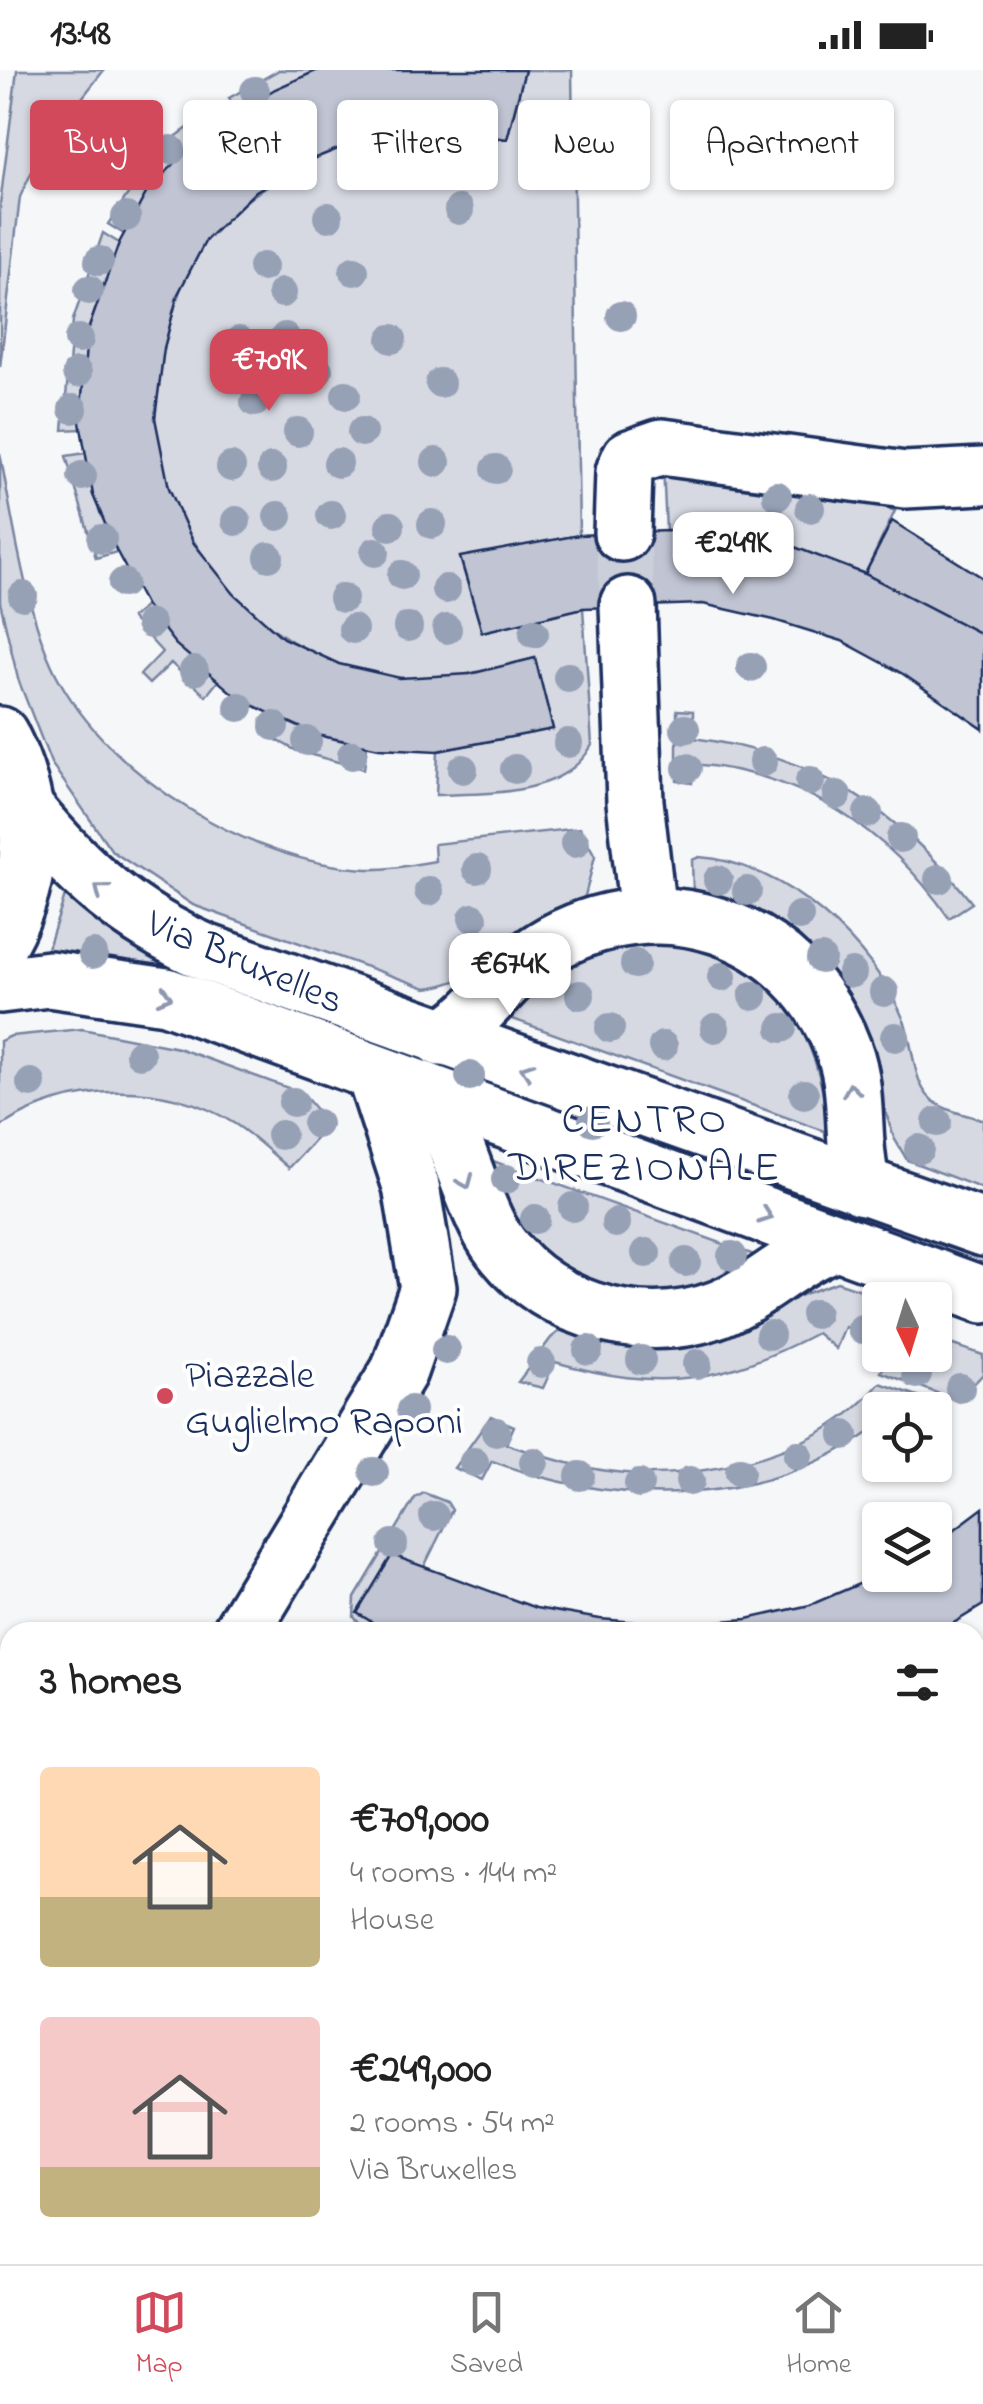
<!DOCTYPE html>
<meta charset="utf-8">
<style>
:root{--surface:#fff;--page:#f2f2f2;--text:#222;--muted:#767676;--line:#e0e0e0;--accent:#d1495b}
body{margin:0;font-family:"Indie Flower",sans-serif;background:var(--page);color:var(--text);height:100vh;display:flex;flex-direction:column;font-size:38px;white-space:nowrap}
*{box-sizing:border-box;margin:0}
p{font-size:32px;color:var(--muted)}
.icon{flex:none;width:55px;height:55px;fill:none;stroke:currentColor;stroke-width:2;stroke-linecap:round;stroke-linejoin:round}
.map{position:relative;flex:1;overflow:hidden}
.drawer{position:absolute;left:0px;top:1552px;width:985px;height:642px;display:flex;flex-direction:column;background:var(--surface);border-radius:30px 30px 0 0;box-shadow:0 2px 8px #0004}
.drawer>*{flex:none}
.hud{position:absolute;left:30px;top:30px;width:925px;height:90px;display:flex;gap:20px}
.needle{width:65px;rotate:176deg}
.fabs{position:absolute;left:862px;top:1212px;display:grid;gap:20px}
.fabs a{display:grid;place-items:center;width:90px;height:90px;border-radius:10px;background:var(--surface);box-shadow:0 2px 8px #0004;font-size:50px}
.price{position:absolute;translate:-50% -85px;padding:0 22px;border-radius:20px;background:#fff;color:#222;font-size:32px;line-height:65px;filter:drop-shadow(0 2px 5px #0008)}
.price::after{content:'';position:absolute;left:50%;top:60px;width:30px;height:22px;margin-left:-15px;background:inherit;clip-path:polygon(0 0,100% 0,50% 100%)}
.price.selected{background:var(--accent);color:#fff}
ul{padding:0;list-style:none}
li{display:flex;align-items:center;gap:30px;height:250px;padding:0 40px}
li span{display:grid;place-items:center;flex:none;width:280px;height:200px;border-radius:10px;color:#555}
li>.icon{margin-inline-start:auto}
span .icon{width:120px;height:120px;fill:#fffc;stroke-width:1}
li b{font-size:42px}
h2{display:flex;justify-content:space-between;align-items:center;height:120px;padding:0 40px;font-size:42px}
.tag{padding:0 35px;border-radius:10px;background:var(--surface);box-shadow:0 2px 8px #0004;font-size:35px;line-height:90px}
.tag.selected{background:var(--accent);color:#fff}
.status{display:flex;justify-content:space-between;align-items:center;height:70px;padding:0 50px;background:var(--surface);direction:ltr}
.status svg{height:28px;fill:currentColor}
.tab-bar{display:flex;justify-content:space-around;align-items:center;height:140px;border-top:2px solid var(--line);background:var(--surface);font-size:28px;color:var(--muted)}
.tab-bar a{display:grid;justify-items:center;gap:5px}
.tab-bar .selected{color:var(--accent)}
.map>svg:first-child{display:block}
.green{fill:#d6d9e2;stroke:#7884a0;stroke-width:2.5}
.building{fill:#c0c4d3;stroke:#1b2f5e;stroke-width:2.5}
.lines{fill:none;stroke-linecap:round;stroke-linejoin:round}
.minor-tunnel{stroke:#cacfda;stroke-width:55;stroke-dasharray:55 28;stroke-linecap:butt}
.minor-casing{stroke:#1b2f5e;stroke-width:62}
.minor{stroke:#fff;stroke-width:55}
.tree{fill:#97a1b6}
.oneway{stroke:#8d97ae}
.poi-dot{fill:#d1495b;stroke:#fff;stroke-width:4}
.labels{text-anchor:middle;stroke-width:8;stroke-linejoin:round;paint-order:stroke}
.street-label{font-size:40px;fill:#1b2f5e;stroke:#fff}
.poi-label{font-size:40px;fill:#1b2f5e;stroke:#fff;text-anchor:start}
.neighbourhood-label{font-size:42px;letter-spacing:2.5px;fill:#1b2f5e;stroke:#fff}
</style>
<div class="status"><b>13:48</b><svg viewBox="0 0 49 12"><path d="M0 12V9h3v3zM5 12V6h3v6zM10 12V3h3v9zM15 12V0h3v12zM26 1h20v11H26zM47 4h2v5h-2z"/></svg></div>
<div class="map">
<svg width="983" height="2194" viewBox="0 0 983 2194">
<rect width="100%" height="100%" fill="#f6f7f9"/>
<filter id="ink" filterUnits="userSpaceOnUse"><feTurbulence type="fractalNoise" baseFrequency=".01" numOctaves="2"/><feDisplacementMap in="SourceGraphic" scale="20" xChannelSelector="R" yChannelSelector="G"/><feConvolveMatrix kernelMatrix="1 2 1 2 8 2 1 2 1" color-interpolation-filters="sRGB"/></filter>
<g filter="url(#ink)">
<g class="green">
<polygon points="17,0 104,0 43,78 20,127 0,297 0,134"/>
<polygon points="279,0 318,0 237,42 229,28"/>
<path d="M525 0H572L579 465 460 488 482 562 583 538 592 675C564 727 488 723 436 725L438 681 553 659 535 588C492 599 446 612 401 608 272 598 162 475 155 349 154 321 162 286 169 259 176 229 187 194 207 169 229 142 258 120 289 103 313 88 343 72 371 66 417 56 462 63 507 69Z"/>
<path d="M218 36 225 49C181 76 149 119 124 164L108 154 134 115 112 97 122 86 143 104 170 71Z"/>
<polygon points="103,163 119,173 87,263 81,359 63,360 73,250"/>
<path d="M0 383C12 447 27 548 56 604 109 707 251 794 367 799 389 800 412 795 435 791L434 774 580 758 595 786 585 826C548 859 474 914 426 918L193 835 112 781 51 693 18 609 0 532Z"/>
<polygon points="86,383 93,425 117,482 96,488 66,386"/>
<path d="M663 395 837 417 895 441 865 504C796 477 740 463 666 461Z"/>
<polygon points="146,536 218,611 206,626 171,593 149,614 140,605 162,582 131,548"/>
<path d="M677 640 693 641V668C811 683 900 741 972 833L949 848C887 759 802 703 693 694L692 713 677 711Z"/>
<polygon points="271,645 317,665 367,676 364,699 297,681 262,662"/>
<path d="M699 787C784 792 875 876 905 953 913 975 913 1009 928 1026 941 1041 965 1044 983 1050V1119L907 1090 894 1068 854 944 693 822 692 790Z"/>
<polygon points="66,823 124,872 168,895 494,1010 490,1023 36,897 49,875"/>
<path d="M663 871C680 875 699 877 716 883 792 908 824 989 827 1062L507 947C552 893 596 880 663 871Z"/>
<path d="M82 959 178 978 302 1023 329 1055 289 1098C272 1084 254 1066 235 1054 166 1009 67 1012 0 1057V971L11 966Z"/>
<polygon points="514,1018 983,1183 983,1198 509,1029"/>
<path d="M479 1086 760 1187C745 1196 729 1207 712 1213 649 1236 561 1217 521 1161 505 1139 493 1111 479 1086Z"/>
<path d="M837 1212 891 1230H880V1269L845 1257 836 1279 817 1263C722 1313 660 1322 555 1292L543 1318 518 1312 551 1268 574 1250 792 1222 799 1226Z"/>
<polygon points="935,1269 983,1285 983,1304 958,1331 881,1302 885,1295 897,1299 904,1285 935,1285"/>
<path d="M880 1313 935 1332 932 1337 902 1328 892 1340H880L876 1358C761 1438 620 1439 492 1391L482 1410 454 1398 491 1346 514 1356 506 1374C544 1387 585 1400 626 1403 712 1409 824 1382 880 1313Z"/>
<polygon points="424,1423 447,1432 452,1440 423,1499 391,1486 358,1543 389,1562 367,1562 354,1547 355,1528 415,1428"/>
</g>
<g class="building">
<polygon points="318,0 525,0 507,69 438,60 370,66 313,89 256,121 206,170 178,224 164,278 155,348 169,418 193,472 234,524 283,568 339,594 400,608 470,604 535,588 553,659 438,681 379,678 317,665 239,629 175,574 146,536 117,482 93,425 80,352 87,263 119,173 148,120 208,60 275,19"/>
<polygon points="892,451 983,508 983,565 865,504"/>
<polygon points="666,461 708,462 792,476 865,504 983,565 983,659 903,604 842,571 774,550 703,534 583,538 482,562 460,487 579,465"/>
<polygon points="983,1438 983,1535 939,1562 389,1562 357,1543 392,1485 536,1538 600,1549 669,1555 747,1549 810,1535 880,1505 935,1505 935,1474"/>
<polygon points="10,1613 10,1740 0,1742 0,1615"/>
<polygon points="975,1682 983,1682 983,1776 975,1777"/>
<polygon points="10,1740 10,2172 0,2174 0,1742"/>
<polygon points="10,2172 10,2185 145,2185 148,2194 0,2194 0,2174"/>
<polygon points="145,2185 181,2185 175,2194 148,2194"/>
<polygon points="487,2185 580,2185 574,2194 481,2194"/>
</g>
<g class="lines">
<polyline class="minor-tunnel" points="622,463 628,535"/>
<g class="minor-casing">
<g id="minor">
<polyline points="622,463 624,402 630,388 662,377 905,410 983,406"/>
<polyline points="628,535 635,732 648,844"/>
<path d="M0 665C35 734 39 802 0 871"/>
<path d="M28 742C79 804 131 850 205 882L983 1158"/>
<polyline points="0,915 49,909 166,926 983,1225"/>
<path d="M441 968C482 947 504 902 544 878 657 810 797 853 844 981 860 1024 850 1073 863 1117"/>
<path d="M428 1023C454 1055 468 1121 491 1162 533 1236 638 1270 718 1239 761 1222 794 1185 837 1172"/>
<polyline points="241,1562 399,1301 428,1218 411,1116 374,1003"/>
</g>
</g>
<use href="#minor" class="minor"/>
</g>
<g class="tree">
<circle cx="255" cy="21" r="15"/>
<circle cx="208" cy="52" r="15"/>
<circle cx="171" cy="80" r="15"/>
<circle cx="459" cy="91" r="15"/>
<circle cx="459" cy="140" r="15"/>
<circle cx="126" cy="147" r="15"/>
<circle cx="328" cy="147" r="15"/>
<circle cx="99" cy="191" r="15"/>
<circle cx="263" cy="197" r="15"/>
<circle cx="354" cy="201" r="15"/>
<circle cx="89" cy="220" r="15"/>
<circle cx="282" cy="223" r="15"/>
<circle cx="621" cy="246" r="15"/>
<circle cx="285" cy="267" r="15"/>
<circle cx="79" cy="269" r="15"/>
<circle cx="392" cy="269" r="15"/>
<circle cx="239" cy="271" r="15"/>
<circle cx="318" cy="300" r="15"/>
<circle cx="77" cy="303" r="15"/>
<circle cx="440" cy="313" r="15"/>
<circle cx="346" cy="325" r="15"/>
<circle cx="255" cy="332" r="15"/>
<circle cx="73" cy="339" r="15"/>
<circle cx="298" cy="362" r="15"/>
<circle cx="362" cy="362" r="15"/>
<circle cx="436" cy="392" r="15"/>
<circle cx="338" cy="393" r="15"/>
<circle cx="231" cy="397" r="15"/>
<circle cx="272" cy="398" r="15"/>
<circle cx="496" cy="399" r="15"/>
<circle cx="82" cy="406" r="15"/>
<circle cx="777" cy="426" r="15"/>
<circle cx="810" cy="438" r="15"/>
<circle cx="331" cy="445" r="15"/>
<circle cx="278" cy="446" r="15"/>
<circle cx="236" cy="451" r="15"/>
<circle cx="432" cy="454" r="15"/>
<circle cx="390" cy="456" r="15"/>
<circle cx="102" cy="469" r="15"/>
<circle cx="375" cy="482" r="15"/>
<circle cx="269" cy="487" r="15"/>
<circle cx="402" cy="505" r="15"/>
<circle cx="123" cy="513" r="15"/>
<circle cx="446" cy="519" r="15"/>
<circle cx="23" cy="526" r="15"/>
<circle cx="343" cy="528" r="15"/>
<circle cx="150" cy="554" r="15"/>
<circle cx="408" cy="557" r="15"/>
<circle cx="353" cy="559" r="15"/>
<circle cx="447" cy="559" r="15"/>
<circle cx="534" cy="563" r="15"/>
<circle cx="751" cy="597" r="15"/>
<circle cx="194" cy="601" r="15"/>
<circle cx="568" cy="607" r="15"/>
<circle cx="239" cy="637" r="15"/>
<circle cx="274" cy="656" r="15"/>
<circle cx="685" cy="659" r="15"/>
<circle cx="307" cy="671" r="15"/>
<circle cx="568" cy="673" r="15"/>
<circle cx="352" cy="685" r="15"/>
<circle cx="763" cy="692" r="15"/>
<circle cx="687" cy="698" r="15"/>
<circle cx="463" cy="699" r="15"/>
<circle cx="515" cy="699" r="15"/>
<circle cx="810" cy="711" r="15"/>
<circle cx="837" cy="725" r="15"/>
<circle cx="868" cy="743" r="15"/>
<circle cx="901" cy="768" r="15"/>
<circle cx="575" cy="773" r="15"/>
<circle cx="477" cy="799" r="15"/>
<circle cx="939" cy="809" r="15"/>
<circle cx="718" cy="810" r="15"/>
<circle cx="429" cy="821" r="15"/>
<circle cx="747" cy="821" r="15"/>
<circle cx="799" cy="846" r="15"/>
<circle cx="473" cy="848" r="15"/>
<circle cx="93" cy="884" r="15"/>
<circle cx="821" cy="889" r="15"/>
<circle cx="635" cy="894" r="15"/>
<circle cx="852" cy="903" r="15"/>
<circle cx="722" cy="907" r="15"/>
<circle cx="884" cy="922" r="15"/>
<circle cx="580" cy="925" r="15"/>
<circle cx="753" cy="926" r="15"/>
<circle cx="610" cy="958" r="15"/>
<circle cx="715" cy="958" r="15"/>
<circle cx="782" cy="958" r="15"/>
<circle cx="895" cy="967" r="15"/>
<circle cx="663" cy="976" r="15"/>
<circle cx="140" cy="984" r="15"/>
<circle cx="470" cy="1006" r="15"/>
<circle cx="31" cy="1013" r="15"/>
<circle cx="804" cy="1024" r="15"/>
<circle cx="293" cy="1032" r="15"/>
<circle cx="593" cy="1051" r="15"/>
<circle cx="937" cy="1052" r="15"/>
<circle cx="317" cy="1054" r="15"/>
<circle cx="281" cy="1065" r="15"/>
<circle cx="919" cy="1079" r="15"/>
<circle cx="506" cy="1109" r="15"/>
<circle cx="573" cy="1137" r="15"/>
<circle cx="535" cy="1149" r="15"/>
<circle cx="616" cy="1153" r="15"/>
<circle cx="646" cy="1183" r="15"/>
<circle cx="732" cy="1186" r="15"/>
<circle cx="686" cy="1192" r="15"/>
<circle cx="815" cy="1244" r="15"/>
<circle cx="862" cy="1259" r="15"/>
<circle cx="770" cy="1265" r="15"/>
<circle cx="446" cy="1280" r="15"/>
<circle cx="588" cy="1280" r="15"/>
<circle cx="641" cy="1290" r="15"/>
<circle cx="541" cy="1293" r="15"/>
<circle cx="697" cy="1294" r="15"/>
<circle cx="917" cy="1304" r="15"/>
<circle cx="960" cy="1318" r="15"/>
<circle cx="411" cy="1340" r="15"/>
<circle cx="496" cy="1362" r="15"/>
<circle cx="844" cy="1365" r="15"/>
<circle cx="798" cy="1385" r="15"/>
<circle cx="474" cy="1392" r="15"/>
<circle cx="534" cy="1392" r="15"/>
<circle cx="374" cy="1402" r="15"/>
<circle cx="740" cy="1402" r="15"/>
<circle cx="580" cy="1406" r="15"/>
<circle cx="690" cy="1411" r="15"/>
<circle cx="639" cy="1414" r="15"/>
<circle cx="434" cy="1446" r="15"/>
<circle cx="393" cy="1474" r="15"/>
</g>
<defs><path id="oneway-chevron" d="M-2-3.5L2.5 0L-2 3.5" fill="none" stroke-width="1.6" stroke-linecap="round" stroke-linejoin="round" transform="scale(2.5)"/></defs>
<g class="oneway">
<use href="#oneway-chevron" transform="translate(101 820) rotate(-142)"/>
<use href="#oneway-chevron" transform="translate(165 926) rotate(16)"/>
<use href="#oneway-chevron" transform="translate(527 1000) rotate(-161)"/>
<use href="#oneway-chevron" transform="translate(851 1020) rotate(-98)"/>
<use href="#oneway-chevron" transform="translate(466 1112) rotate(67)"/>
<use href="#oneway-chevron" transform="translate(766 1146) rotate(20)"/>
</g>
</g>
<circle class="poi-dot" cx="165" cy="1326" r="10"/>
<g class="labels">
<g class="street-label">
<text transform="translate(246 890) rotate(23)" y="14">Via Bruxelles</text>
</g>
<g class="poi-label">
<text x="185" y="1317">Piazzale<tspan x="185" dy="46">Guglielmo Raponi</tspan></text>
</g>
<g class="neighbourhood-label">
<text x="645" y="1062">CENTRO<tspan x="645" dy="48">DIREZIONALE</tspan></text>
</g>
</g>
</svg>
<div class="fabs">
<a><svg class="needle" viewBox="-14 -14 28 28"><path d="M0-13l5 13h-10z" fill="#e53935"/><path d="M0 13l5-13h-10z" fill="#767676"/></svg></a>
<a><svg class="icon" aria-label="locate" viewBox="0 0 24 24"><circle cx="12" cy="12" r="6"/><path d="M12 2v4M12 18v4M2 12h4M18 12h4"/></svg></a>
<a><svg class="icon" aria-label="layers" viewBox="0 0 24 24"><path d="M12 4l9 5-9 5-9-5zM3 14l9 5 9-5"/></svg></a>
</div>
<b class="price selected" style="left:269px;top:344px">€709K</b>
<b class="price" style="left:733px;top:527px">€249K</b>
<b class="price" style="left:510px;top:948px">€674K</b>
<div class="hud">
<a class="tag selected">Buy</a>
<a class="tag">Rent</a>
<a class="tag">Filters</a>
<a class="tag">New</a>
<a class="tag">Apartment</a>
</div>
<section class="drawer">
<h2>3 homes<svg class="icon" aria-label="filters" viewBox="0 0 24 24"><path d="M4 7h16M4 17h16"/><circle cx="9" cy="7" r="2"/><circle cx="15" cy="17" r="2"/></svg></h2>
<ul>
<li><span style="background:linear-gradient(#ffd9b3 65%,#c2b280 0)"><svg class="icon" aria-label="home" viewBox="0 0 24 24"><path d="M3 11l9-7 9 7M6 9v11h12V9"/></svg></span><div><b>€709,000</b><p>4 rooms · 144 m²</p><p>House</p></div></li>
<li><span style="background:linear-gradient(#f6c9c9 75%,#c2b280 0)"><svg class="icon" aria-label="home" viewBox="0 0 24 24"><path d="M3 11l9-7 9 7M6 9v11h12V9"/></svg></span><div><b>€249,000</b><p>2 rooms · 54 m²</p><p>Via Bruxelles</p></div></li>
</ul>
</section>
</div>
<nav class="tab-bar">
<a class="selected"><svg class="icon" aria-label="map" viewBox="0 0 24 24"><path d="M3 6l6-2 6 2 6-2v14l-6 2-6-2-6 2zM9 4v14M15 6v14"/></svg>Map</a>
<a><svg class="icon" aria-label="saved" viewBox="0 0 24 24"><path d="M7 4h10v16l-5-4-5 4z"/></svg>Saved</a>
<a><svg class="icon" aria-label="home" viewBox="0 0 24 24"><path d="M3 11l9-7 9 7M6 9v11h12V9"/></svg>Home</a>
</nav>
